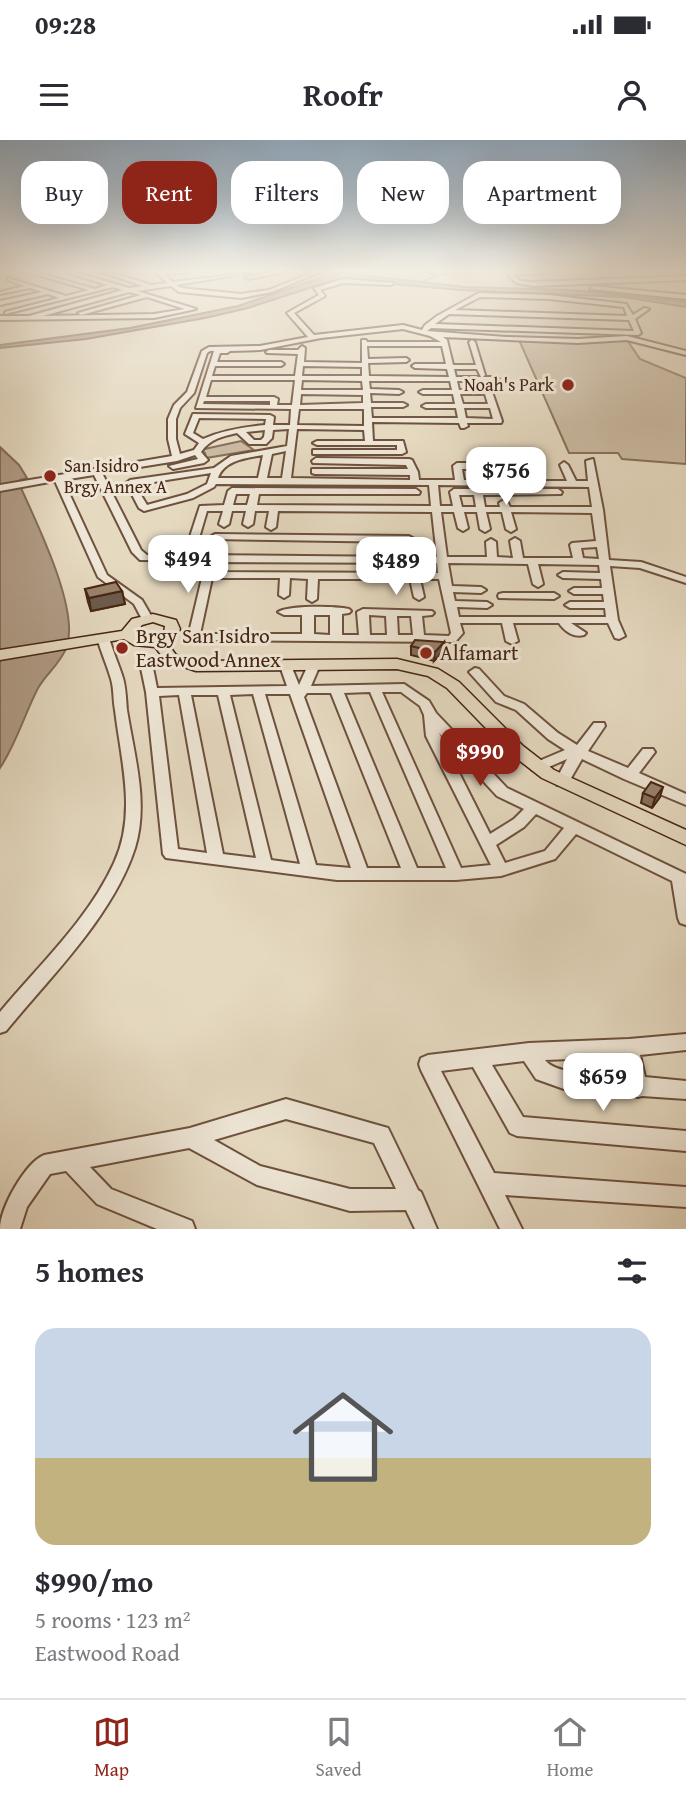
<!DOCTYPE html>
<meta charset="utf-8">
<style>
:root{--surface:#fff;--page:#f7f7f7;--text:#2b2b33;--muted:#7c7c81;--line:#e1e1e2;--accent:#8f2418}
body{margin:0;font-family:"Gentium Book Plus",serif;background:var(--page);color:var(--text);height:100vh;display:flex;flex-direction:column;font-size:26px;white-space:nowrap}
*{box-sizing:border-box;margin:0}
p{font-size:23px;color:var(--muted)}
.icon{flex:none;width:38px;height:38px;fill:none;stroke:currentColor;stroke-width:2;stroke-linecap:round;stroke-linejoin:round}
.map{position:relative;height:1089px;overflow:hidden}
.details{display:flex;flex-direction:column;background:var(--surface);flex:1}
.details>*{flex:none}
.hud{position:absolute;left:21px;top:21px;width:644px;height:63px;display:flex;gap:14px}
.price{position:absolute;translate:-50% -60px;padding:0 16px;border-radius:14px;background:#fff;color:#222;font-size:23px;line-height:46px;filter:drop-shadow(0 2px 4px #0008)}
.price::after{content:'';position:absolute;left:50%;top:42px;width:21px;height:16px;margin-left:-10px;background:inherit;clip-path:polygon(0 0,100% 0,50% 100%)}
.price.on{background:var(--accent);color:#fff}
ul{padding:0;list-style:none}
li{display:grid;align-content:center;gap:14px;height:371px;padding:0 35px}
li span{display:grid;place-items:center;height:217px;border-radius:21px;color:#555}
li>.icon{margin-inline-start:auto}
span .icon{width:126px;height:126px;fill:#fffc;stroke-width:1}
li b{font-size:30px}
h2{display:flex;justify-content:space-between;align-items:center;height:84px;padding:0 35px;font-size:30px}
.chip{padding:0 24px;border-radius:21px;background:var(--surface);box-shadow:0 7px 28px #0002;font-size:24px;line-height:63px}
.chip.on{background:var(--accent);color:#fff}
.status{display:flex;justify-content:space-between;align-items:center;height:49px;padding:0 35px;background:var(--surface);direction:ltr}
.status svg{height:19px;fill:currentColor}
header{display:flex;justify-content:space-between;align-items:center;height:91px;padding:0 35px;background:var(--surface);font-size:32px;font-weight:700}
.tab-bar{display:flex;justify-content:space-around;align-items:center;height:98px;border-top:2px solid var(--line);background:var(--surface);font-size:19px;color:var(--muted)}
.tab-bar a{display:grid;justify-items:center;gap:4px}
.tab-bar .on{color:var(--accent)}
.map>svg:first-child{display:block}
.green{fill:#cabaa2;stroke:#886f5a;stroke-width:2}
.water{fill:#af9b85;stroke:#856b57;stroke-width:2}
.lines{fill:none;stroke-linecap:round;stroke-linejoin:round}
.stream{stroke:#856b57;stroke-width:2}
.minor-casing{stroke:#6e513e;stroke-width:4}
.major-casing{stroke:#462412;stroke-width:3}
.minor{fill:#eee6d6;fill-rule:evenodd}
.major{fill:#e5d9c0;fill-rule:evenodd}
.wall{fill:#84705d;stroke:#462412;stroke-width:2}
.shaded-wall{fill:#6b5b4c;stroke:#462412;stroke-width:2}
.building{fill:#99826c;stroke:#462412;stroke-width:2}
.poi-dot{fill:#8f2418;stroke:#eee6d6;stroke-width:2.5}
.labels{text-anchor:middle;stroke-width:6;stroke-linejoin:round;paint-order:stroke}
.far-poi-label{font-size:18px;fill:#462412;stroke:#eee6d6;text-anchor:end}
.poi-label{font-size:21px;fill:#462412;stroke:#eee6d6;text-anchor:start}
</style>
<div class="status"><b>09:28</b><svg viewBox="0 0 49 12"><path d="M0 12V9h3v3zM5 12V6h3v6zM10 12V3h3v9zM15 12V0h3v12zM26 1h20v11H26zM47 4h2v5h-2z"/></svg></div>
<header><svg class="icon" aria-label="menu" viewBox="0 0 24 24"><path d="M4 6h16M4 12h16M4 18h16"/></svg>Roofr<svg class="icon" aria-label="person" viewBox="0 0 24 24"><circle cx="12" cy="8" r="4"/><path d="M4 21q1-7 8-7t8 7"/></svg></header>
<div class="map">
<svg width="686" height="1089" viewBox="0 0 686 1089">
<rect width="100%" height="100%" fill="#e5d9c0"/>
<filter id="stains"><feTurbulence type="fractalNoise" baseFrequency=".00286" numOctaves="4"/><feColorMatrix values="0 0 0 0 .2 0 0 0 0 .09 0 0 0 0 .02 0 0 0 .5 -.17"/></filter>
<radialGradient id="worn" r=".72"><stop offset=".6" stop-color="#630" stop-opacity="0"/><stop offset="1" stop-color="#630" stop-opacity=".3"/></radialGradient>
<g class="green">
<polygon points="519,200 627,200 640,219 686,238 686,324 622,319 618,313 569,313"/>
<polygon points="241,301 254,310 206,318 205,313 200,310"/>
</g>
<g class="water">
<polygon points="337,132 464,147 571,150 686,162 686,167 623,157 461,150 337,139 248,168 205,178 86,199 0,208 0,205 130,188 238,166"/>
<path d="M0 307 19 325 27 338 20 340 21 348C37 384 79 468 67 506 61 524 45 534 37 550 24 576 16 604 0 628Z"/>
</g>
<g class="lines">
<polyline class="stream" points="422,142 442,133 469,132"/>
<g class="minor-casing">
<g id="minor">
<path d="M35 132 95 149 107 145 66 132H74L129 148 143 146 102 132H110L151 145 167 143 156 132H189L164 134 173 142 256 132 176 145 181 148 241 154 269 150 313 132H320L272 152 241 158 179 152 171 146 137 151 196 169 154 178 0 180V176H29L123 150 113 147 5 174V172L59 158 48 154 0 165V161L42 152 30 148 0 154V152L24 146 8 140V138L66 156 89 150 35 134ZM129 152 141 155 78 173 81 175 147 157 185 169 154 174 43 176Z"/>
<polygon points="273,132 285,132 248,139 245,137"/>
<polygon points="424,132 447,132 444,134"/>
<polygon points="506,132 544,132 542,134 513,134 520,141 533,142 686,136 686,140 533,146 516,143"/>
<path d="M343 139 394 143 391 145 343 143 320 150 325 156 294 173 314 195 403 185 422 190 425 185 437 176 479 153 549 155 626 164 633 175 644 168 649 169 635 179 641 193 638 195 431 188 427 191 506 197 578 199 627 196 686 211V215L627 200 578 203 443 197 447 200 453 225H476L469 202 472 200 475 202 485 235 483 237H495L499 239 486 241 489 243 502 281 501 283H467L468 286 464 288H461L459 283 372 282 373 301H403L406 312 402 314H313V310H397V305H317L313 303 317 301H365L364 290 297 289 291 338 410 340V335L315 334 312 333V329H408L406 325 313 323 312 321 316 318 409 319 412 320 418 332 419 340H455L453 326 457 323H520L524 326 530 341H567L560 325 564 322 568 325 576 341H588L586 321 593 319 603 370 609 420 641 422 686 437V443L640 428 610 426 618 480 625 496 619 499 615 498 608 483H571L586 493 584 495C574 498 564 491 559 483H513L518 501 512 504 506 501 502 483H460L463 493 456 501 452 502 194 500 188 497 206 421 140 420 132 412 94 335 63 340 107 435 142 460 153 479 151 481H143L134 464 98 437 55 341 0 351V345L172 316 168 299V279L174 265 187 252 202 211 209 207 260 206 308 197 287 173 319 155 314 148ZM480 157 549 159 624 167 627 176 455 170ZM449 174 629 180 634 191 435 184ZM403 189 430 196 441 202H367L366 200H362V223L304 222 305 208 302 206 298 210H269L266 212 267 213 298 214 295 236H212L215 226H281L284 224 281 222H217L220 213H227L230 211 260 210 321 198ZM367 206H442L446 224H415L412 226 415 228 447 229 449 237 369 236 368 223 406 222 409 220 406 218 368 219ZM210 211H214L196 268 291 269 290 285H273L274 277 270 275 193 274 185 294 199 303 194 310 180 314 176 299V279L180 268 194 253 207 213ZM303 226 362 227V236H302ZM454 229H477L481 237H456ZM211 240H295L292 265H277L278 259 274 257H206ZM302 240 362 241 363 250H301ZM369 241H450L452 250H423L419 252 423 254H453L455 264H426L422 266 426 268H456L458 278H372L371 267H403L407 265 403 263H371L370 253 399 254 403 252 399 250 370 249ZM457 241H484L481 243 484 250H459ZM301 254 363 255V263L300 265ZM460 254H485L488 264H463ZM204 261H270V265L203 264ZM464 268H490L493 279 466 278ZM299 269H364V286L297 285ZM199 278 266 279 265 285C244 287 223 290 203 299L193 293ZM289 289 287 306 231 316 214 328 130 340 126 343 139 368 144 371 193 358 214 347 216 344 429 345 431 366 257 365 259 354H419L420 352 416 349 232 348 228 351 224 365 200 366 184 415H147L141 410 102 333 177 321 195 315 198 319 169 326 173 329 204 323 208 320 201 312C210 299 223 296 237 293L249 304H266L272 298 273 290ZM265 290 264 297 261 300H254L246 292ZM286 311 282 338H267L272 314ZM263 315 258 338H218C224 320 247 318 263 315ZM462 329H517L521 341 464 340ZM211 333 207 344 187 354 147 365 135 345ZM438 345 589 347 592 367H510L507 361 504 360 499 363 500 367H485L483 355 561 354 562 352 558 349H454L450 352 453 366H440ZM236 354H250L247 365H233ZM459 355H474L476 367H462ZM207 371H223L219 384 224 387 229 384 232 371H246L243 384 248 387 253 384 255 371H269L266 387 271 390 276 387 278 371 432 372 437 417H417L414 399 409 396 215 394 210 397 212 399 405 402 407 417 194 415ZM441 372H454L458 388 463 391 468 388 464 372H477L480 389 485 392 490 389 486 372H502L506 389 511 392 516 389 511 372 592 373 596 401 572 403 570 405 573 418H523L520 401 515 398 510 401 513 418 497 417 496 402 491 399 486 402 487 417H447ZM597 407 599 419 583 418 581 408ZM216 422 437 423 438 433 214 432ZM448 423 528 424 533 444 538 447 543 444 538 424 599 425 600 433 563 432 558 435 563 438 601 439 602 448H574L569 451 574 454H603L604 462H570L565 465 570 468H605L606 477H459L457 467 487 468 492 465 487 462 455 461 453 452 481 453 486 450 481 447 452 446ZM212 438H280L279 455 284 458 289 455 290 438 308 439 307 459 312 462 317 459 318 439H410L414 457 419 460 424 457 420 439H439L451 493 449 496 424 495 422 476 432 475 434 473 432 471 363 469 357 472 359 495H342V474L349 473 351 471 349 469C335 466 289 465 278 472L284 475H302V494H200ZM314 475H330V495L314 494ZM369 475 386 476 387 495H370ZM397 476H411L413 495H398Z"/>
<polygon points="592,146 686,155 686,159 590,149"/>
<polygon points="503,453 554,453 559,456 554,459 499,458 498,456 499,454"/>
<path d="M103 495 109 498C113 512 119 525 123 538 126 549 126 559 127 570 134 615 149 663 135 708 113 776 51 836 6 891L0 893V872C39 825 88 780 114 723 137 674 121 621 115 570 113 560 114 549 111 539 107 525 101 512 97 498Z"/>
<path d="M314 521 320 525 311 546 404 544 429 561 436 573 507 648 686 734V785L680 783 678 778 672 741 576 694 555 719 501 736 456 740H337L166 718 163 714 146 552 141 528 143 525 147 524 153 528 157 548 287 546 280 526 282 523H290L299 545 308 525ZM370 552 446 728H417L344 553ZM382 552H401L420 566 424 575 426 596 491 725 461 728ZM307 553H331L401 728H367L304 557ZM253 554 300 724 271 720 230 555ZM265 554H290L351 728 316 725ZM179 555 207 713 178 709 159 556ZM191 555H218L256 718 223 714ZM439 593 497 656 524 669 514 679 490 694ZM536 674 564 688 545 711 505 723 496 705 524 687Z"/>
<polygon points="475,528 479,529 504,556 524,564 558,593 577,605 594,583 604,583 605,586 588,611 628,628 643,609 653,609 655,612 639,633 686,654 686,665 624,639 582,619 567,645 557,645 555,642 567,619 542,630 532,630 530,627 532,624 565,610 548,599 516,570 496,562 469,532"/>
<path d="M686 894V910L640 915 645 937 686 941V959L642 956 638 957 632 955 564 949 536 939 524 921 492 925 523 977 686 991V1011L517 996 510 993 473 927 441 931 494 1033 686 1047V1067L505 1055 522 1089H500L421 930 419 924 421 918 428 915 529 903 629 899ZM622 917 626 936C606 934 556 936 545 920Z"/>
<path d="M286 959 388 988 418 1050 421 1052 437 1089H415L406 1070 350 1071 257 1045 189 1008 90 1027 111 1049 192 1081 195 1089H157L97 1064 66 1031 50 1034 27 1067 20 1089H0C0 1068 25 1023 44 1015L190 988ZM286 979 374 1003 396 1049H350L260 1026 214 1000Z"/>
</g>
</g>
<g class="major-casing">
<path id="major" d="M153 474 176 480 180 489 175 499 167 503 176 515 197 521 397 519 438 529 459 542 523 606 554 630 686 690V705L542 638 511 614 447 548 428 536 397 529 196 531 166 521 155 507 134 505 124 499 0 520V510L122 491 132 479ZM153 482 165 486 164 493 150 499 137 495 136 492 142 485Z"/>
</g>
<use href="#minor" class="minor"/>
<use href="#major" class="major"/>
</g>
<g class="wall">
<polygon points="85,449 122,451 125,464 91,471 88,462"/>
<polygon points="444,502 443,511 434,521 411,515 411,506"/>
<polygon points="643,653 660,657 652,668 641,663"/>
</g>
<g class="shaded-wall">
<polygon points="122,451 125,464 91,471 89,458"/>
<polygon points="444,502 443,511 434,521 435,512"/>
<polygon points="663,647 660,657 652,668 655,658"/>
</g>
<g class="building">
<polygon points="116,442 122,451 89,458 85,449"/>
<polygon points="415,500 444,502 435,512 411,506"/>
<polygon points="651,642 663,647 655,658 643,653"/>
</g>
<linearGradient id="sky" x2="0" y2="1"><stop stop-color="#91aac0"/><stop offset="0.46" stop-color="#f3eee3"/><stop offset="1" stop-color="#f3eee3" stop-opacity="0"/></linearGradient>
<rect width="686" height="284" fill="url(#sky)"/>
<g class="poi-dot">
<circle cx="568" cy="245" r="7"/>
<circle cx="50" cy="336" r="7"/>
<circle cx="122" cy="508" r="7"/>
<circle cx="426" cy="513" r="7"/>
</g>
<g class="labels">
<g class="far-poi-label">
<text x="554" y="251">Noah's Park</text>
<text x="64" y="332" text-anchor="start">San Isidro<tspan x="64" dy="21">Brgy Annex A</tspan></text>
</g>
<g class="poi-label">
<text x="136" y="503">Brgy San Isidro<tspan x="136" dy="24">Eastwood Annex</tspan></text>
<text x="440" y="520">Alfamart</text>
</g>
</g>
<rect width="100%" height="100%" filter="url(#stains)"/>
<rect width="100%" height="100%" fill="url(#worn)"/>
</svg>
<b class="price" style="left:506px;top:367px">$756</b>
<b class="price" style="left:188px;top:455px">$494</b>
<b class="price" style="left:396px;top:457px">$489</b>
<b class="price on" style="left:480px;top:648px">$990</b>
<b class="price" style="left:603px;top:973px">$659</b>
<div class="hud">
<a class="chip">Buy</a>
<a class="chip on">Rent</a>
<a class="chip">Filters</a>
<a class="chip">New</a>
<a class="chip">Apartment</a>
</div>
</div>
<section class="details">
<h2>5 homes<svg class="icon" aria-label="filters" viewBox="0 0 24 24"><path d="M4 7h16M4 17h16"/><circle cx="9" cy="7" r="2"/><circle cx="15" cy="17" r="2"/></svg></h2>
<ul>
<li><span style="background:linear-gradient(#c9d6e8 60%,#c2b280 0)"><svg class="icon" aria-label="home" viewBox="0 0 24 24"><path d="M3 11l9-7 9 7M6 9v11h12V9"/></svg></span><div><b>$990/mo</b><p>5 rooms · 123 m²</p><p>Eastwood Road</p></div></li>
</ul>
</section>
<nav class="tab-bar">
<a class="on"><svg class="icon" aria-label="map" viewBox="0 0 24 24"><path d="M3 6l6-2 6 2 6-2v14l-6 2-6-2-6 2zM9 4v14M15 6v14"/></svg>Map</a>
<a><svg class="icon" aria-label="saved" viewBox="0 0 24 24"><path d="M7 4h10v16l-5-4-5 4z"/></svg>Saved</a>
<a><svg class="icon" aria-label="home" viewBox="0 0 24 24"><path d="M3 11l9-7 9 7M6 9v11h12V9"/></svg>Home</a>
</nav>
